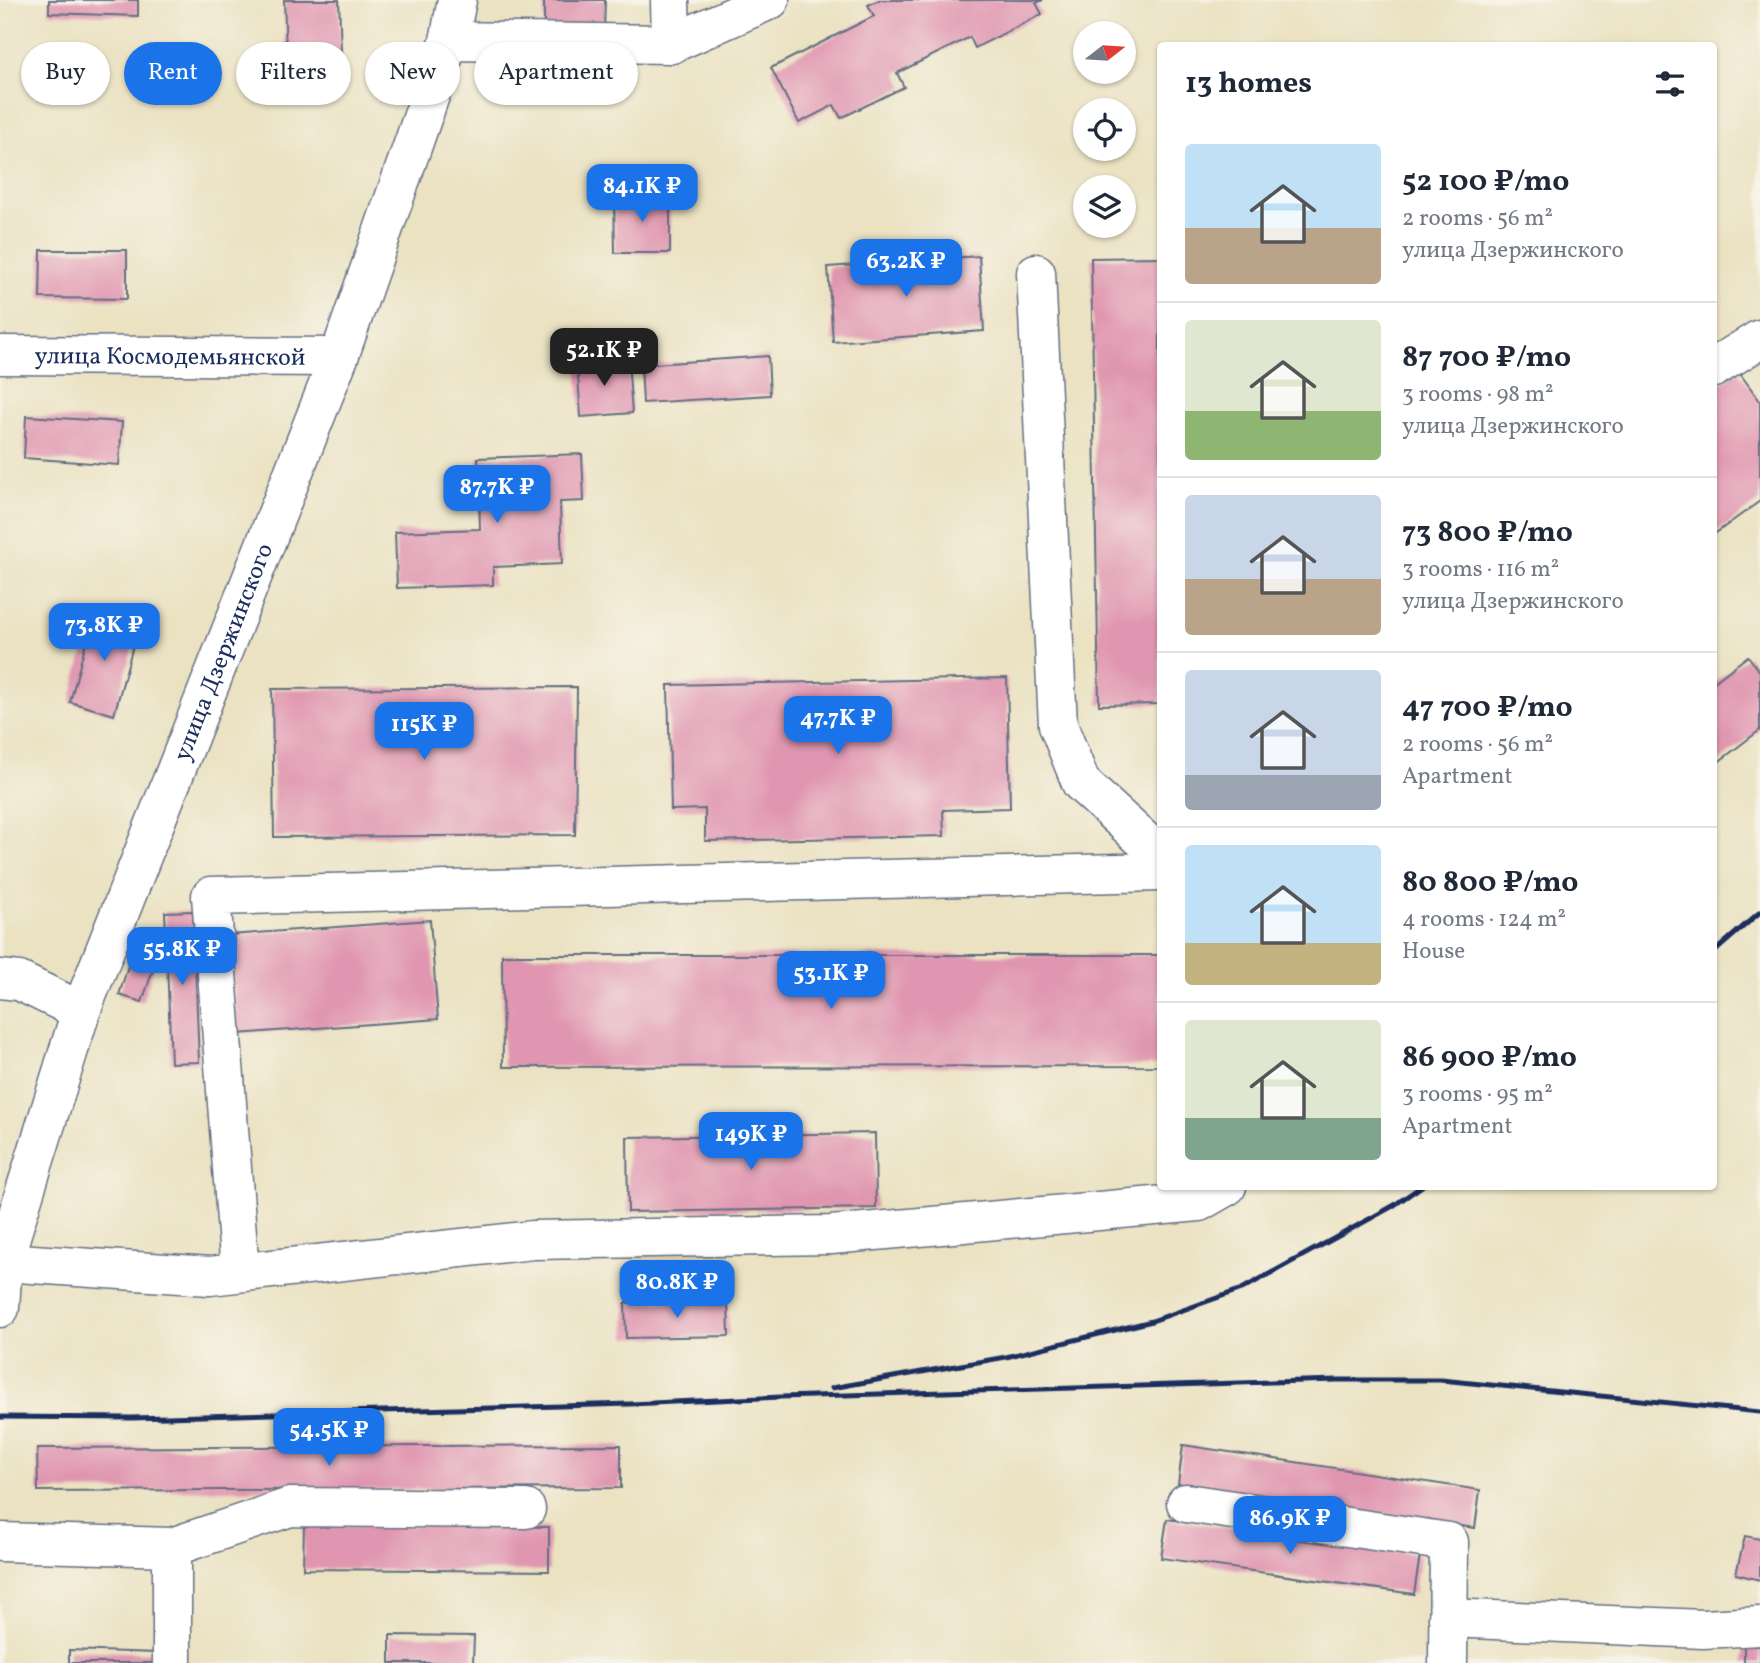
<!DOCTYPE html>
<meta charset="utf-8">
<style>
:root{--surface:#fff;--page:#f2f2f3;--text:#1f2937;--muted:#747a83;--line:#e0e1e3;--accent:#1a73e8}
body{margin:0;font-family:Vollkorn,serif;background:var(--page);color:var(--text);height:100vh;display:flex;flex-direction:column;font-size:26px;white-space:nowrap}
*{box-sizing:border-box;margin:0}
p{font-size:23px;color:var(--muted)}
.icon{flex:none;width:38px;height:38px;fill:none;stroke:currentColor;stroke-width:2;stroke-linecap:round;stroke-linejoin:round}
.map{position:relative;flex:1;overflow:hidden}
.drawer{position:absolute;left:1157px;top:42px;width:560px;height:1148px;display:flex;flex-direction:column;background:var(--surface);border-radius:7px;box-shadow:0 2px 5px #0004}
.drawer>*{flex:none}
.hud{position:absolute;left:21px;top:42px;width:665px;height:63px;display:flex;gap:14px}
.needle{width:46px;rotate:73deg}
.buttons{position:absolute;left:1073px;top:21px;display:grid;gap:14px}
.buttons a{display:grid;place-items:center;width:63px;height:63px;border-radius:50%;background:var(--surface);box-shadow:0 2px 5px #0004;font-size:35px}
.price{position:absolute;translate:-50% -60px;padding:0 16px;border-radius:14px;background:var(--accent);color:#fff;font-size:23px;line-height:46px;filter:drop-shadow(0 2px 4px #0008)}
.price::after{content:'';position:absolute;left:50%;top:42px;width:21px;height:16px;margin-left:-10px;background:inherit;clip-path:polygon(0 0,100% 0,50% 100%)}
.price.current{background:#222;color:#fff}
ul{padding:0;list-style:none}
li{display:flex;align-items:center;gap:21px;height:175px;padding:0 28px}
li+li{border-top:2px solid var(--line)}
li span{display:grid;place-items:center;flex:none;width:196px;height:140px;border-radius:7px;color:#555}
li>.icon{margin-inline-start:auto}
span .icon{width:84px;height:84px;fill:#fffc;stroke-width:1}
li b{font-size:30px}
h2{display:flex;justify-content:space-between;align-items:center;height:84px;padding:0 28px;font-size:30px}
.chip{padding:0 24px;border-radius:32px;background:var(--surface);box-shadow:0 2px 5px #0004;font-size:24px;line-height:63px}
.chip.current{background:var(--accent);color:#fff}
.map>svg:first-child{display:block}
.building{fill:#e096b0}
.lines{fill:none;stroke-linecap:round;stroke-linejoin:round}
.minor-casing{stroke:#646e81;stroke-width:41}
.minor{stroke:#fff;stroke-width:38}
.rail{stroke:#1b2f5e;stroke-width:5}
.labels{text-anchor:middle;stroke-width:5;stroke-linejoin:round;paint-order:stroke}
.street-label{font-size:24px;fill:#1b2f5e;stroke:#f7f3e8}
</style>
<div class="map">
<svg width="1760" height="1663" viewBox="0 0 1760 1663">
<rect width="100%" height="100%" fill="#f7f3e8"/>
<filter id="ink" filterUnits="userSpaceOnUse"><feTurbulence type="fractalNoise" baseFrequency=".0143" numOctaves="2"/><feDisplacementMap in="SourceGraphic" scale="14" xChannelSelector="R" yChannelSelector="G"/><feConvolveMatrix kernelMatrix="1 2 1 2 8 2 1 2 1" color-interpolation-filters="sRGB"/></filter>
<filter id="wash" filterUnits="userSpaceOnUse"><feTurbulence type="fractalNoise" baseFrequency=".00686" numOctaves="4" result="noise"/><feDisplacementMap in="SourceGraphic" scale="28" xChannelSelector="R" yChannelSelector="G"/><feGaussianBlur stdDeviation="1.57" result="paint"/><feColorMatrix in="noise" values="0 0 0 0 0 0 0 0 0 0 0 0 0 0 0 0 0 1.4 0 .05"/><feComposite in="paint" operator="in"/></filter>
<g filter="url(#wash)">
<rect width="100%" height="100%" fill="#ebe2c2"/>
<g id="blocks">
<g class="building">
<polygon points="49,0 138,0 138,16 49,13"/>
<polygon points="284,0 339,0 342,76 287,78"/>
<polygon points="544,0 605,0 604,33 544,32"/>
<polygon points="879,0 1043,0 1036,3 1042,14 975,48 970,37 897,73 904,87 841,118 834,105 799,123 771,68 874,16 868,5"/>
<polygon points="614,194 670,195 670,253 615,253"/>
<polygon points="41,250 127,250 127,299 40,298"/>
<polygon points="979,256 984,331 833,342 828,267"/>
<polygon points="1160,257 1160,704 1099,705 1091,258"/>
<polygon points="768,356 770,395 643,403 641,365"/>
<polygon points="628,360 632,413 581,417 577,364"/>
<polygon points="1738,371 1760,401 1760,501 1713,535 1713,388"/>
<polygon points="26,416 122,422 119,465 24,458"/>
<polygon points="582,454 584,501 560,502 562,564 493,567 493,585 397,588 395,532 480,529 478,458"/>
<polygon points="94,612 139,624 114,715 70,702"/>
<polygon points="1748,656 1760,672 1760,730 1713,766 1713,683"/>
<polygon points="1007,678 1010,808 943,810 944,836 705,841 705,809 671,810 668,685"/>
<polygon points="577,687 575,835 274,837 272,689"/>
<polygon points="193,911 199,1062 171,1063 165,912"/>
<polygon points="430,920 438,1019 237,1034 230,935"/>
<polygon points="133,950 157,958 142,1002 119,995"/>
<polygon points="502,955 1160,955 1160,1066 503,1067"/>
<polygon points="875,1133 876,1208 628,1212 627,1137"/>
<polygon points="728,1301 729,1336 626,1338 625,1303"/>
<polygon points="621,1445 621,1488 38,1491 37,1448"/>
<polygon points="1183,1445 1480,1490 1475,1528 1178,1484"/>
<polygon points="1167,1519 1420,1555 1414,1594 1161,1558"/>
<polygon points="304,1525 549,1527 549,1571 303,1569"/>
<polygon points="1745,1536 1760,1539 1760,1580 1736,1574"/>
<polygon points="390,1635 474,1636 473,1663 390,1663"/>
<rect x="1744" y="1646" width="16" height="17"/>
<polygon points="69,1650 157,1653 156,1663 69,1663"/>
</g>
</g>
</g>
<g filter="url(#ink)">
<use href="#blocks" fill-opacity="0" stroke="#646e81" stroke-width="2"/>
<g class="lines">
<g class="minor-casing">
<g id="minor">
<polyline points="670,0 671,44"/>
<polyline points="449,41 671,44 770,0"/>
<polyline points="1036,273 1058,725 1081,783 1160,855"/>
<path id="s1" d="M0 355 339 357"/>
<polyline points="1713,368 1760,339"/>
<polyline points="0,979 19,981 81,1011"/>
<polyline points="3,1262 210,1276 533,1240 831,1235 1199,1202 1227,1186"/>
<polyline points="240,1272 211,896 1160,872"/>
<path id="s2" d="M0 1308 3 1262 81 1011 339 357 449 41 457 0"/>
<polyline points="1186,1503 1449,1542 1448,1663"/>
<polyline points="0,1542 172,1547 290,1507 526,1509"/>
<polyline points="172,1547 172,1663"/>
<polyline points="1448,1618 1703,1629 1760,1626"/>
</g>
</g>
<use href="#minor" class="minor"/>
<g class="rail">
<polyline points="1713,953 1760,912"/>
<polyline points="832,1388 1006,1357 1152,1321 1242,1289 1393,1206 1422,1186"/>
<polyline points="0,1417 132,1418 630,1404 781,1397 1337,1380 1441,1380 1760,1412"/>
</g>
</g>
</g>
<g class="labels">
<g class="street-label">
<text dy="8" stroke="none"><textPath href="#s1" startOffset="170">улица Космодемьянской</textPath></text>
<text dy="8" stroke="none"><textPath href="#s2" startOffset="695">улица Дзержинского</textPath></text>
</g>
</g>
</svg>
<div class="buttons">
<a><svg class="needle" viewBox="-14 -14 28 28"><path d="M0-13l5 13h-10z" fill="#e53935"/><path d="M0 13l5-13h-10z" fill="#747a83"/></svg></a>
<a><svg class="icon" aria-label="locate" viewBox="0 0 24 24"><circle cx="12" cy="12" r="6"/><path d="M12 2v4M12 18v4M2 12h4M18 12h4"/></svg></a>
<a><svg class="icon" aria-label="layers" viewBox="0 0 24 24"><path d="M12 4l9 5-9 5-9-5zM3 14l9 5 9-5"/></svg></a>
</div>
<b class="price" style="left:642px;top:224px">84.1K ₽</b>
<b class="price" style="left:906px;top:299px">63.2K ₽</b>
<b class="price current" style="left:604px;top:388px">52.1K ₽</b>
<b class="price" style="left:497px;top:525px">87.7K ₽</b>
<b class="price" style="left:104px;top:663px">73.8K ₽</b>
<b class="price" style="left:838px;top:756px">47.7K ₽</b>
<b class="price" style="left:424px;top:762px">115K ₽</b>
<b class="price" style="left:182px;top:987px">55.8K ₽</b>
<b class="price" style="left:831px;top:1011px">53.1K ₽</b>
<b class="price" style="left:751px;top:1172px">149K ₽</b>
<b class="price" style="left:677px;top:1320px">80.8K ₽</b>
<b class="price" style="left:329px;top:1468px">54.5K ₽</b>
<b class="price" style="left:1290px;top:1556px">86.9K ₽</b>
<div class="hud">
<a class="chip">Buy</a>
<a class="chip current">Rent</a>
<a class="chip">Filters</a>
<a class="chip">New</a>
<a class="chip">Apartment</a>
</div>
<section class="drawer">
<h2>13 homes<svg class="icon" aria-label="filters" viewBox="0 0 24 24"><path d="M4 7h16M4 17h16"/><circle cx="9" cy="7" r="2"/><circle cx="15" cy="17" r="2"/></svg></h2>
<ul>
<li><span style="background:linear-gradient(#bfe0f5 60%,#b9a48a 0)"><svg class="icon" aria-label="home" viewBox="0 0 24 24"><path d="M3 11l9-7 9 7M6 9v11h12V9"/></svg></span><div><b>52 100 ₽/mo</b><p>2 rooms · 56 m²</p><p>улица Дзержинского</p></div></li>
<li><span style="background:linear-gradient(#dfe7d0 65%,#8fb573 0)"><svg class="icon" aria-label="home" viewBox="0 0 24 24"><path d="M3 11l9-7 9 7M6 9v11h12V9"/></svg></span><div><b>87 700 ₽/mo</b><p>3 rooms · 98 m²</p><p>улица Дзержинского</p></div></li>
<li><span style="background:linear-gradient(#c9d6e8 60%,#b9a48a 0)"><svg class="icon" aria-label="home" viewBox="0 0 24 24"><path d="M3 11l9-7 9 7M6 9v11h12V9"/></svg></span><div><b>73 800 ₽/mo</b><p>3 rooms · 116 m²</p><p>улица Дзержинского</p></div></li>
<li><span style="background:linear-gradient(#c9d6e8 75%,#9aa5b1 0)"><svg class="icon" aria-label="home" viewBox="0 0 24 24"><path d="M3 11l9-7 9 7M6 9v11h12V9"/></svg></span><div><b>47 700 ₽/mo</b><p>2 rooms · 56 m²</p><p>Apartment</p></div></li>
<li><span style="background:linear-gradient(#bfe0f5 70%,#c2b280 0)"><svg class="icon" aria-label="home" viewBox="0 0 24 24"><path d="M3 11l9-7 9 7M6 9v11h12V9"/></svg></span><div><b>80 800 ₽/mo</b><p>4 rooms · 124 m²</p><p>House</p></div></li>
<li><span style="background:linear-gradient(#dfe7d0 70%,#7fa58c 0)"><svg class="icon" aria-label="home" viewBox="0 0 24 24"><path d="M3 11l9-7 9 7M6 9v11h12V9"/></svg></span><div><b>86 900 ₽/mo</b><p>3 rooms · 95 m²</p><p>Apartment</p></div></li>
</ul>
</section>
</div>
